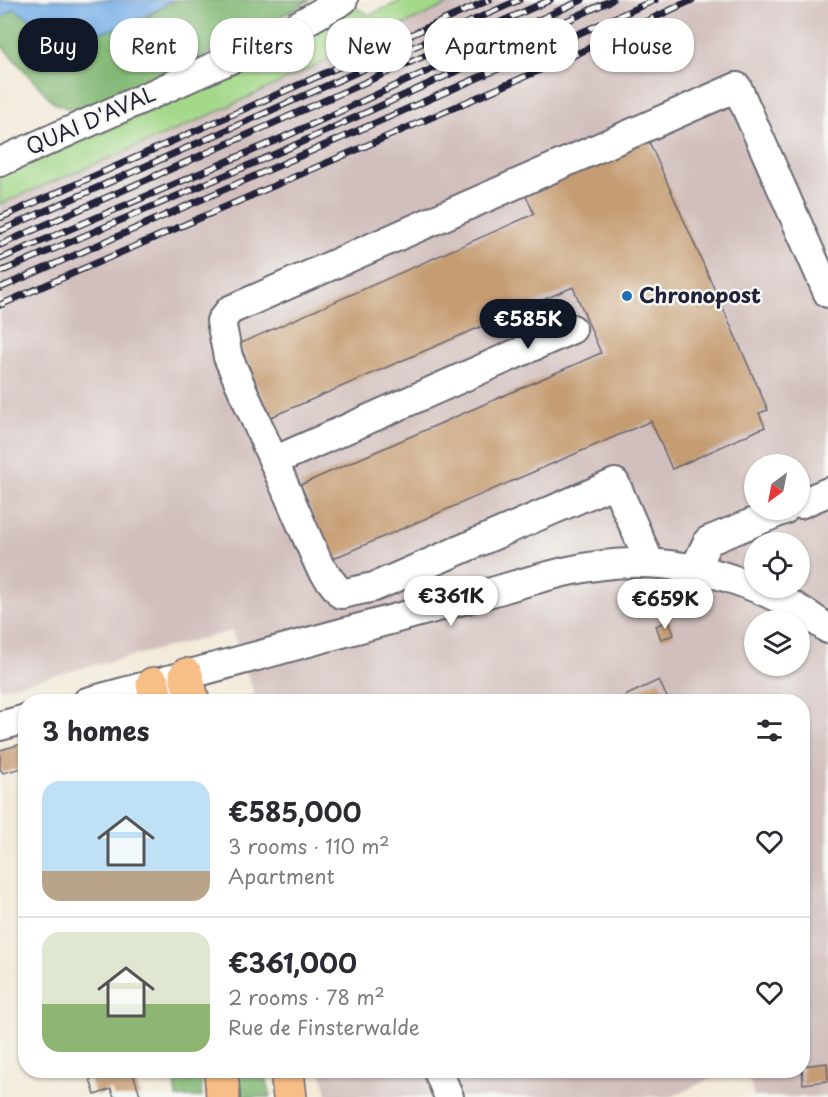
<!DOCTYPE html>
<meta charset="utf-8">
<style>
:root{--surface:#fff;--page:#f7f7f7;--text:#2b2b33;--muted:#7c7c81;--line:#e1e1e2;--accent:#111827}
body{margin:0;font-family:"Playpen Sans",sans-serif;background:var(--page);color:var(--text);height:100vh;display:flex;flex-direction:column;font-size:22px;white-space:nowrap}
*{box-sizing:border-box;margin:0}
p{font-size:20px;color:var(--muted)}
.icon{flex:none;width:33px;height:33px;fill:none;stroke:currentColor;stroke-width:2;stroke-linecap:round;stroke-linejoin:round}
.map{position:relative;flex:1;overflow:hidden}
.side{position:absolute;left:18px;top:694px;width:792px;height:384px;display:flex;flex-direction:column;background:var(--surface);border-radius:24px;box-shadow:0 2px 4px #0004}
.side>*{flex:none}
.top-card{position:absolute;left:18px;top:18px;width:792px;height:54px;display:flex;gap:12px}
.needle{width:39px;rotate:212deg}
.tools{position:absolute;left:744px;top:454px;display:grid;gap:12px}
.tools a{display:grid;place-items:center;width:66px;height:66px;border-radius:50%;background:var(--surface);box-shadow:0 2px 4px #0004;font-size:30px}
.price{position:absolute;translate:-50% -51px;padding:0 14px;border-radius:21px;background:#fff;color:#222;font-size:20px;line-height:39px;filter:drop-shadow(0 2px 3px #0008)}
.price::after{content:'';position:absolute;left:50%;top:36px;width:18px;height:14px;margin-left:-9px;background:inherit;clip-path:polygon(0 0,100% 0,50% 100%)}
.price.active{background:var(--accent);color:#fff}
ul{padding:0;list-style:none}
li{display:flex;align-items:center;gap:18px;height:150px;padding:0 24px}
li+li{border-top:2px solid var(--line)}
li span{display:grid;place-items:center;flex:none;width:168px;height:120px;border-radius:18px;color:#555}
li>.icon{margin-inline-start:auto}
span .icon{width:72px;height:72px;fill:#fffc;stroke-width:1}
li b{font-size:26px}
h2{display:flex;justify-content:space-between;align-items:center;height:72px;padding:0 24px;font-size:26px}
.tag{padding:0 21px;border-radius:24px;background:var(--surface);box-shadow:0 2px 4px #0004;font-size:21px;line-height:54px}
.tag.active{background:var(--accent);color:#fff}
.map>svg:first-child{display:block}
.industrial{fill:#d1bfbd;fill-rule:evenodd}
.green{fill:#a3d888;stroke:#627d62;stroke-width:1.5}
.forest{fill:#82b874;stroke:#526d58;stroke-width:1.5}
.water{fill:#78afe7;stroke:#4d6891;stroke-width:1.5}
.building{fill:#c69d73}
.lines{fill:none;stroke-linecap:round;stroke-linejoin:round}
.minor-casing{stroke:#6b6872;stroke-width:32}
.major-casing{stroke:#6b6872;stroke-width:36}
.minor{stroke:#fff;stroke-width:28}
.major{stroke:#f7be88;stroke-width:33}
.rail-casing{stroke:#22223b;stroke-width:7}
.rail{stroke:#f6f6f2;stroke-width:4.5;stroke-dasharray:14;stroke-linecap:butt}
.poi-dot{fill:#1f6fb2;stroke:#f6f6f2;stroke-width:2}
.labels{text-anchor:middle;stroke-width:5;stroke-linejoin:round;paint-order:stroke}
.street-label{font-size:21px;fill:#22223b;stroke:#f6f6f2}
.poi-label{font-size:21px;font-weight:bold;fill:#22223b;stroke:#f6f6f2;text-anchor:start}
</style>
<div class="map">
<svg width="828" height="1097" viewBox="0 0 828 1097">
<rect width="100%" height="100%" fill="#f6f6f2"/>
<filter id="ink" filterUnits="userSpaceOnUse"><feTurbulence type="fractalNoise" baseFrequency=".0167" numOctaves="2"/><feDisplacementMap in="SourceGraphic" scale="12" xChannelSelector="R" yChannelSelector="G"/><feConvolveMatrix kernelMatrix="1 2 1 2 8 2 1 2 1" color-interpolation-filters="sRGB"/></filter>
<filter id="wash" filterUnits="userSpaceOnUse"><feTurbulence type="fractalNoise" baseFrequency=".008" numOctaves="4" result="noise"/><feDisplacementMap in="SourceGraphic" scale="24" xChannelSelector="R" yChannelSelector="G"/><feGaussianBlur stdDeviation="1.35" result="paint"/><feColorMatrix in="noise" values="0 0 0 0 0 0 0 0 0 0 0 0 0 0 0 0 0 1.4 0 .05"/><feComposite in="paint" operator="in"/></filter>
<g filter="url(#wash)">
<rect width="100%" height="100%" fill="#f3ead8"/>
<g class="industrial">
<path d="M404 0H828V1097H754L747 1071H802V702H249L254 694 232 631 0 689V176ZM754 465H800V510H754ZM754 543H800V588H754ZM754 621H800V666H754Z"/>
<polygon points="321,1071 746,1071 718,1075 671,1097 328,1097"/>
</g>
<polygon class="green" points="403,0 457,0 195,122 0,204 0,177 189,94 353,7 370,15"/>
<g class="forest">
<path d="M173 0H310C236 45 156 80 75 111L54 103 2 46 0 47V19L14 9 50 29 141 21Z"/>
<polygon points="175,1071 200,1071 202,1097 176,1097"/>
<polygon points="239,1071 265,1071 270,1097 241,1097"/>
</g>
<path class="water" d="M0 0H173C137 23 94 44 51 29 38 25 26 16 14 9L0 19Z"/>
<g id="blocks">
<g class="building">
<polygon points="647,137 768,410 759,413 765,427 672,469 651,421 332,559 300,485 601,353 573,287 271,417 239,344 534,214 524,191"/>
<polygon points="669,620 674,635 661,639 656,626"/>
<polygon points="659,680 669,702 612,702"/>
<polygon points="22,744 26,767 3,773 0,769 0,750"/>
<polygon points="827,1063 828,1081 803,1084 802,1066"/>
<polygon points="111,1071 132,1071 141,1097 114,1097 111,1089 95,1095 90,1079"/>
</g>
</g>
</g>
<g filter="url(#ink)">
<use href="#blocks" fill-opacity="0" stroke="#6b6872" stroke-width="1.5"/>
<g class="lines">
<g class="minor-casing">
<g id="minor">
<polyline points="0,162 267,43 343,0"/>
<polyline points="274,461 572,329"/>
<polyline points="800,504 828,492"/>
<polyline points="650,563 615,483 374,587 341,594 320,567 228,357 221,321 230,310 737,87 828,293"/>
<polyline points="694,570 708,541 784,510"/>
<path d="M87 702C210 668 333 635 456 602 514 587 577 562 637 563 703 563 776 589 828 629"/>
<polyline points="0,726 26,719"/>
<polyline points="438,1071 449,1097"/>
</g>
</g>
<g class="major-casing">
<g id="major">
<polyline points="186,675 193,702"/>
<polyline points="153,684 157,702"/>
<polyline points="221,1071 223,1097"/>
<polyline points="287,1071 290,1097"/>
</g>
</g>
<use href="#minor" class="minor"/>
<use href="#major" class="major"/>
<g class="rail-casing">
<g id="rail">
<polyline points="0,218 489,0"/>
<polyline points="0,231 519,0"/>
<polyline points="0,245 550,0"/>
<polyline points="0,259 282,138 582,0"/>
<polyline points="0,272 282,151 612,0"/>
<polyline points="0,288 655,0"/>
<polyline points="0,305 570,57 692,0"/>
</g>
</g>
<use href="#rail" class="rail"/>
</g>
</g>
<circle class="poi-dot" cx="627" cy="296" r="6"/>
<g class="labels">
<g class="street-label">
<text transform="translate(91 121) rotate(-24)" y="7">QUAI D'AVAL</text>
</g>
<g class="poi-label">
<text x="639" y="303">Chronopost</text>
</g>
</g>
</svg>
<div class="tools">
<a><svg class="needle" viewBox="-14 -14 28 28"><path d="M0-13l5 13h-10z" fill="#e53935"/><path d="M0 13l5-13h-10z" fill="#7c7c81"/></svg></a>
<a><svg class="icon" aria-label="locate" viewBox="0 0 24 24"><circle cx="12" cy="12" r="6"/><path d="M12 2v4M12 18v4M2 12h4M18 12h4"/></svg></a>
<a><svg class="icon" aria-label="layers" viewBox="0 0 24 24"><path d="M12 4l9 5-9 5-9-5zM3 14l9 5 9-5"/></svg></a>
</div>
<b class="price active" style="left:528px;top:350px">€585K</b>
<b class="price" style="left:451px;top:627px">€361K</b>
<b class="price" style="left:665px;top:630px">€659K</b>
<div class="top-card">
<a class="tag active">Buy</a>
<a class="tag">Rent</a>
<a class="tag">Filters</a>
<a class="tag">New</a>
<a class="tag">Apartment</a>
<a class="tag">House</a>
</div>
<section class="side">
<h2>3 homes<svg class="icon" aria-label="filters" viewBox="0 0 24 24"><path d="M4 7h16M4 17h16"/><circle cx="9" cy="7" r="2"/><circle cx="15" cy="17" r="2"/></svg></h2>
<ul>
<li><span style="background:linear-gradient(#bfe0f5 75%,#b9a48a 0)"><svg class="icon" aria-label="home" viewBox="0 0 24 24"><path d="M3 11l9-7 9 7M6 9v11h12V9"/></svg></span><div><b>€585,000</b><p>3 rooms · 110 m²</p><p>Apartment</p></div><svg class="icon" aria-label="heart" viewBox="0 0 24 24"><path d="M12 20l-8-8c-3-5 5-10 8-4 3-6 11-1 8 4z"/></svg></li>
<li><span style="background:linear-gradient(#dfe7d0 60%,#8fb573 0)"><svg class="icon" aria-label="home" viewBox="0 0 24 24"><path d="M3 11l9-7 9 7M6 9v11h12V9"/></svg></span><div><b>€361,000</b><p>2 rooms · 78 m²</p><p>Rue de Finsterwalde</p></div><svg class="icon" aria-label="heart" viewBox="0 0 24 24"><path d="M12 20l-8-8c-3-5 5-10 8-4 3-6 11-1 8 4z"/></svg></li>
</ul>
</section>
</div>
